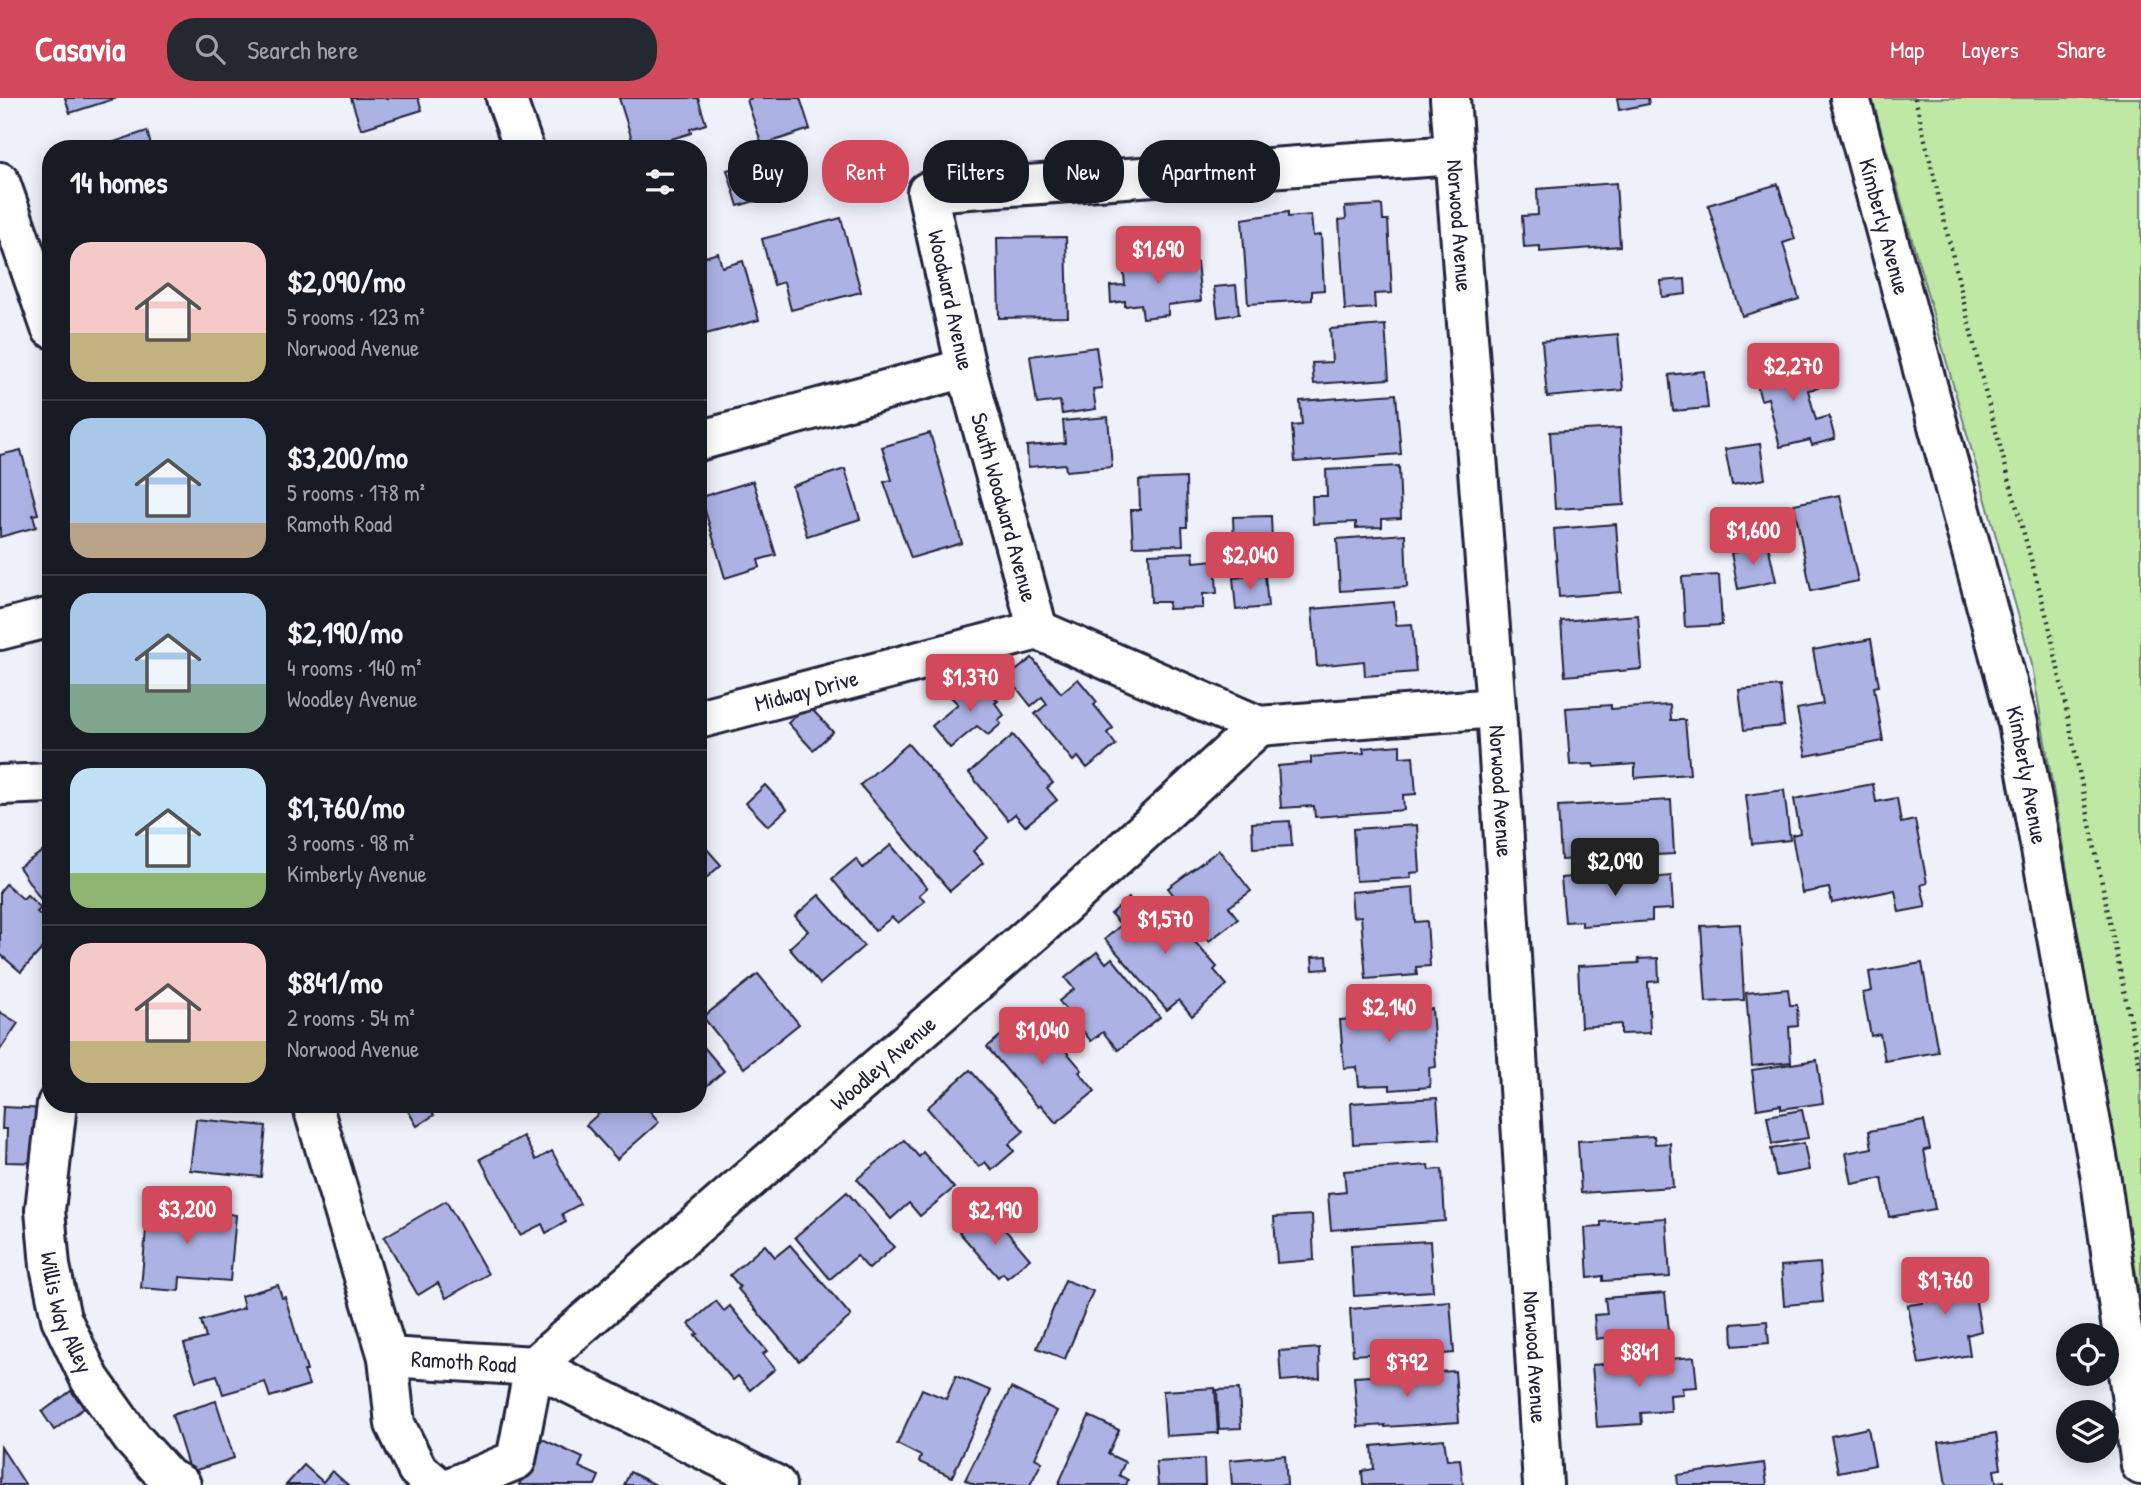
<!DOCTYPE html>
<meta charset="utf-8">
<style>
:root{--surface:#171b24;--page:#242831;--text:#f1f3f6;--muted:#9ea1a6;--line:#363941;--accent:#d1495b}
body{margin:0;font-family:"Patrick Hand",sans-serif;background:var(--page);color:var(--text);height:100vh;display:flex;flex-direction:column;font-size:26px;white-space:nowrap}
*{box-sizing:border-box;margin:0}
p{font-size:23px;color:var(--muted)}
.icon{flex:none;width:38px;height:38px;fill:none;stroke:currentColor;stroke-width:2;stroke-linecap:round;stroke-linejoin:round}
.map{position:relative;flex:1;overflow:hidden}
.drawer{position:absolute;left:42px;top:42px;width:665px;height:973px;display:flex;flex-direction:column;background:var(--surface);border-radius:28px;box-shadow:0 4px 18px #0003}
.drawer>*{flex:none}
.guide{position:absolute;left:728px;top:42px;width:665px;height:63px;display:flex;gap:14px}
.fabs{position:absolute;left:2056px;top:1225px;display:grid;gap:14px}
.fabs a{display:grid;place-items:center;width:63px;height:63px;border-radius:50%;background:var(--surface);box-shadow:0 4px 18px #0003;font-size:35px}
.price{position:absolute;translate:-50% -60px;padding:0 16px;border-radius:7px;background:var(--accent);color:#fff;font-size:23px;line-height:46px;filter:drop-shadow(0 2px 4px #0008)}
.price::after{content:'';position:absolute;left:50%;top:42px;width:21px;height:16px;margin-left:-10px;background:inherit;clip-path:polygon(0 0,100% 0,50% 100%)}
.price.selected{background:#222;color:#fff}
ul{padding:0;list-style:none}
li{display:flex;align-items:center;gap:21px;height:175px;padding:0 28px}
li+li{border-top:2px solid var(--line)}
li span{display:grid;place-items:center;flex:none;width:196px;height:140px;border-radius:21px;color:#555}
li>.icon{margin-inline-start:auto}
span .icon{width:84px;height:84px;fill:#fffc;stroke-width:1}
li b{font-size:30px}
h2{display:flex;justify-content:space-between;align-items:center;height:84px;padding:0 28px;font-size:30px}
.pill{padding:0 24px;border-radius:28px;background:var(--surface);box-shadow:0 4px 18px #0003;font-size:24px;line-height:63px}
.pill.selected{background:var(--accent);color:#fff}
header{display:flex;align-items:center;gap:42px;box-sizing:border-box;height:98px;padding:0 35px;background:var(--accent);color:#fff}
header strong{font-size:33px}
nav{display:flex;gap:38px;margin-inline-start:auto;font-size:24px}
.search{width:490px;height:63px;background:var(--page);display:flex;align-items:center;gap:18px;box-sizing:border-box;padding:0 24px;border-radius:28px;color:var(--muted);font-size:26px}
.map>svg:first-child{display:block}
.green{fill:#bee8a4;stroke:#708570;stroke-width:2}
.building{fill:#acb3e4;stroke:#22223b;stroke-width:2}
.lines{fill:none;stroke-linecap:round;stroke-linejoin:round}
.minor-casing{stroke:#22223b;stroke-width:44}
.path{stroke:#22223b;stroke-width:4.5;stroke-dasharray:2 5;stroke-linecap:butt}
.minor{stroke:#fff;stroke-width:38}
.labels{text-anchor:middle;stroke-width:5;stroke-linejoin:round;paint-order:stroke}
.street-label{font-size:23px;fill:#22223b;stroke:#fff}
</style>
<header>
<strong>Casavia</strong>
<div class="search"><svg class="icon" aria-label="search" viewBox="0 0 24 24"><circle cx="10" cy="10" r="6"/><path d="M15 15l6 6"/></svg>Search here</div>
<nav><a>Map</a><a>Layers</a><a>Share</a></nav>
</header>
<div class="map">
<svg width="2141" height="1387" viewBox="0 0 2141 1387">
<rect width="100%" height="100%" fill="#eef0fa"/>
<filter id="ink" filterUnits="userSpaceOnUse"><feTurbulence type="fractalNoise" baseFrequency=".0143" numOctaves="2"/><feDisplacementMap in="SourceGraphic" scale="14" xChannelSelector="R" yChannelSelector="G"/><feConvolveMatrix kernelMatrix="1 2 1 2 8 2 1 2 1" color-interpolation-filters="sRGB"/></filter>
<g filter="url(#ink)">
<polygon class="green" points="1872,0 2141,0 2141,1204 2031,562"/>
<g class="building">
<polygon points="65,0 117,0 70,15"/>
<polygon points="351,0 418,0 422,12 361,31"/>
<polygon points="619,0 698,0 706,26 690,31 691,35 668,42 671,51 635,51"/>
<polygon points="752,0 800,0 810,31 762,47 747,2"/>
<polygon points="1617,0 1648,0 1649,6 1619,12"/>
<polygon points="147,33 152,51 96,51 96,50"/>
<polygon points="764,61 775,97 738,108 727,72"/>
<polygon points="1616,85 1620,148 1540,154 1540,148 1524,149 1522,118 1538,117 1537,91"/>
<polygon points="1778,86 1795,141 1783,145 1799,201 1742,218 1708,107"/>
<polygon points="1382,107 1383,122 1388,122 1392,195 1374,196 1375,210 1345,212 1339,122 1346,121 1345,109"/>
<polygon points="1288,114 1288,119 1311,117 1313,138 1321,137 1324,192 1312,193 1312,202 1248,206 1242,121"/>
<polygon points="841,120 861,194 791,212 784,184 774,187 762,141"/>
<polygon points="1066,139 1068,219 999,220 997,140"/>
<polygon points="718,155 722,169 743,163 759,222 702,237 698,223 698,161"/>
<polygon points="1183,160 1184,165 1197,164 1201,203 1168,207 1168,217 1143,220 1141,206 1125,208 1125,203 1111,205 1110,188 1125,187 1123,166"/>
<polygon points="1685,181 1686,196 1662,199 1661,183"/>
<polygon points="1236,187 1239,216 1218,219 1214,189"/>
<polygon points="1385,227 1389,281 1314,286 1312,265 1332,264 1330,231"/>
<polygon points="1618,236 1623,292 1547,299 1542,243"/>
<polygon points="1096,249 1102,290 1093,291 1096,311 1062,316 1060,303 1037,306 1030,258"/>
<polygon points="1810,259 1818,290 1808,292 1816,322 1829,318 1835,341 1812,347 1810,342 1780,349 1768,300 1761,302 1753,273"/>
<polygon points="1704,273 1708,310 1673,313 1669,277"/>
<polygon points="1396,296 1401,356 1295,364 1292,328 1302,327 1300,303"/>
<polygon points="1108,319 1112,369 1066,373 1065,366 1028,369 1027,348 1065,345 1063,323"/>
<polygon points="1620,330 1624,407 1555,411 1550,334"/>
<polygon points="930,335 962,445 911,460 884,384 892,382 882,349"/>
<polygon points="1760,346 1765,381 1732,387 1725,351"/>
<polygon points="21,352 38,416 33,417 36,429 0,439 0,357"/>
<polygon points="1399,368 1401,420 1382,421 1382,429 1356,430 1356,424 1313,426 1312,398 1327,398 1326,372"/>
<polygon points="845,371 860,421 807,438 792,388"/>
<polygon points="1186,380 1187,429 1182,429 1183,447 1133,448 1131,412 1140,412 1139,382"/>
<polygon points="753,383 776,457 758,462 760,469 725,480 701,399"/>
<polygon points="1840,397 1858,483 1811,493 1794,406"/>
<polygon points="1271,418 1272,443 1234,444 1233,419"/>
<polygon points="1616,426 1621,494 1559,499 1554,431"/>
<polygon points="1405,436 1407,489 1340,493 1337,441"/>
<polygon points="1768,447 1776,483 1738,491 1731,455"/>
<polygon points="1193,454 1194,464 1215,462 1217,495 1203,496 1203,510 1168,511 1169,504 1151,504 1149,456"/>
<polygon points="1265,477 1268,509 1236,512 1233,480"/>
<polygon points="1719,477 1722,527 1685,529 1682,479"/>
<polygon points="1394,504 1396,527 1412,526 1416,574 1365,578 1364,563 1317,568 1312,511"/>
<polygon points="1638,517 1642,571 1565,578 1561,523"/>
<polygon points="1871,541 1879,588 1874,589 1883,643 1806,658 1797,611 1823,606 1813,552"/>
<polygon points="1032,560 1061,595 1078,581 1097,604 1094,607 1113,630 1107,635 1116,647 1087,670 1078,659 1073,663 1035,616 1047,606 1042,599 1031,608 1008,579"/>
<polygon points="44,563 51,563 51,627 46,627"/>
<polygon points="973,580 977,585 981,583 998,603 995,605 1004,617 998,622 1001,626 988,637 977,628 950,650 932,628 958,606 951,599"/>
<polygon points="1780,588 1784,628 1744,632 1739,592"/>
<polygon points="808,607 833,634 813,652 788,625"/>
<polygon points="1611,607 1611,611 1670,607 1671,622 1685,622 1690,676 1635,680 1635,666 1594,669 1593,666 1570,667 1566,610"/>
<polygon points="1013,637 1053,685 1047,690 1057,702 1025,728 1015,716 1008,722 969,675"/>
<polygon points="908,646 988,740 973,753 983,765 950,793 860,687"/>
<polygon points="1400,647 1400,659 1413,658 1416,696 1403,697 1404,712 1315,719 1314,708 1281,710 1278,668 1311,665 1311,659 1364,655 1363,650"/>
<polygon points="1873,686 1876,704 1897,700 1901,725 1915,722 1927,785 1921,787 1926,809 1899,814 1895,792 1832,805 1829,790 1802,795 1792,737 1800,735 1794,701"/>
<polygon points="765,687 787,711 768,728 746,705"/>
<polygon points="1784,692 1790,742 1752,746 1746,697"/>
<polygon points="1671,702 1674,756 1561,762 1558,708"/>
<polygon points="1290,723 1292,748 1253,750 1252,725"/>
<polygon points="1417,727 1420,774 1410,775 1411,780 1356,783 1353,731"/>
<polygon points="698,741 721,767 704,782 698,775"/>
<polygon points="891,747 927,790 919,797 925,803 898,825 892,819 875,833 832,781 856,761 863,770"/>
<polygon points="45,752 49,759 51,757 51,817 19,769"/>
<polygon points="1219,752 1251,793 1229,809 1238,821 1209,843 1168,790"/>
<polygon points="1650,772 1650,780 1671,778 1673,811 1652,812 1652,823 1582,828 1582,823 1565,824 1561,780"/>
<polygon points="6,786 23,801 27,797 41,810 37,814 51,826 51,841 21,874 0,856 0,793"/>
<polygon points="1413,789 1415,824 1427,823 1430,868 1416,869 1417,877 1366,881 1361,818 1353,819 1351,794"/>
<polygon points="819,797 864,848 820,886 789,850 808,833 795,818"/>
<polygon points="1155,799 1217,869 1214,872 1227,887 1192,918 1179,902 1167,912 1105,841 1121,827 1111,816 1129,800 1139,812"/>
<polygon points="1740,826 1744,902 1706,904 1701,828"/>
<polygon points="1097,854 1106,865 1112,860 1160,919 1118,952 1103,934 1091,943 1059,903 1074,891 1065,880"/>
<polygon points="1327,858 1328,871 1313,872 1312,859"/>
<polygon points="1658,860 1659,883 1648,884 1650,935 1621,936 1621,926 1581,929 1578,868 1639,865 1638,861"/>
<polygon points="1922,865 1938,954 1885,963 1880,936 1871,938 1863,895 1872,893 1869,874"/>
<polygon points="758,876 799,926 744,970 703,919"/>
<polygon points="1788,891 1790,907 1797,907 1798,928 1789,929 1791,964 1752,968 1746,895"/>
<polygon points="1375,898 1375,907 1415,904 1416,912 1432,911 1436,969 1429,970 1430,989 1390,992 1390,987 1359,988 1357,969 1344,970 1340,922 1354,921 1353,900"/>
<polygon points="1031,912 1082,972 1079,974 1095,993 1056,1025 1041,1007 1038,1009 987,949"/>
<polygon points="0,914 18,925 0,952"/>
<polygon points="698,942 724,973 698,995"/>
<polygon points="1817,962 1823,1005 1781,1011 1781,1007 1757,1011 1752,972"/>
<polygon points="970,972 1024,1033 1009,1046 1014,1053 992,1072 985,1064 979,1069 927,1010"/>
<polygon points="1437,1000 1440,1041 1353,1046 1351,1005"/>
<polygon points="415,1006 427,1006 434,1017 417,1028 407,1011"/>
<polygon points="609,1006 644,1006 659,1024 617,1061 586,1027"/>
<polygon points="3,1009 47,1011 45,1065 6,1064 7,1031 2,1031"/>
<polygon points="1802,1012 1808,1040 1772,1046 1767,1018"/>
<polygon points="196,1021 266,1028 261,1079 190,1072"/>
<polygon points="1924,1023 1930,1051 1924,1052 1935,1111 1889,1119 1882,1080 1852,1086 1846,1055 1872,1050 1869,1033"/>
<polygon points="523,1038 536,1062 552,1053 580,1106 562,1116 566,1124 546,1135 542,1126 520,1137 480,1061"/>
<polygon points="1654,1038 1655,1046 1670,1045 1673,1089 1581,1095 1578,1043"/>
<polygon points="904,1042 919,1059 923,1054 954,1090 920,1118 909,1105 891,1121 857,1081"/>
<polygon points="1804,1045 1809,1072 1776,1078 1771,1051"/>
<polygon points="1428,1067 1429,1072 1442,1071 1445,1123 1331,1132 1328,1096 1346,1094 1344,1073"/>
<polygon points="847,1094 894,1149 869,1171 857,1158 830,1181 795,1139"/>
<polygon points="185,1103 205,1105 204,1112 236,1117 230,1183 180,1179 179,1193 141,1190 148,1108 185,1111"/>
<polygon points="446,1103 488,1176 446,1200 438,1185 418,1197 384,1139"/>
<polygon points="1312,1117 1314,1162 1277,1165 1274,1119"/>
<polygon points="974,1120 982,1131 995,1120 1030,1161 1007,1180 1003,1175 998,1179 959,1134"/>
<polygon points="1666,1120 1670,1179 1603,1183 1603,1178 1588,1180 1585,1130 1601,1129 1601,1124"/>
<polygon points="1430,1143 1433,1193 1354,1198 1351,1147"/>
<polygon points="765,1147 775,1159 790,1147 851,1218 799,1263 738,1191 740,1189 730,1177"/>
<polygon points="1820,1165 1823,1204 1784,1207 1781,1168"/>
<polygon points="1960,1175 1961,1181 1979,1178 1983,1197 1975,1198 1981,1233 1967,1237 1970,1257 1919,1266 1908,1207 1923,1205 1918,1183"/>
<polygon points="1065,1182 1093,1193 1065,1261 1037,1250"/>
<polygon points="278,1187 282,1200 285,1199 307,1273 304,1273 309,1287 270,1299 265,1284 223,1296 217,1277 196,1283 184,1246 206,1240 201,1223 244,1210 241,1198"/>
<polygon points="1665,1195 1670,1241 1610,1247 1609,1239 1596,1241 1594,1217 1607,1216 1605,1200"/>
<polygon points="716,1203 724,1213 730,1208 767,1253 763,1256 775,1271 750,1292 738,1278 733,1282 695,1237 698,1236 689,1226"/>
<polygon points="1450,1203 1454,1255 1382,1261 1382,1255 1353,1257 1350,1211"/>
<polygon points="1767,1223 1769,1245 1733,1248 1732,1226"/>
<polygon points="1319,1250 1320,1280 1281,1283 1279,1253"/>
<polygon points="1694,1259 1697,1289 1682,1290 1683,1296 1670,1297 1671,1313 1641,1315 1642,1326 1597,1329 1592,1267"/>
<polygon points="1455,1273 1459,1324 1385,1329 1385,1327 1358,1329 1354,1279"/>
<polygon points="956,1278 991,1293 952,1379 919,1364 921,1358 897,1346 922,1291 946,1301"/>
<polygon points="1011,1290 1057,1313 1035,1360 1042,1364 1030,1387 975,1387 965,1382"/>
<polygon points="1215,1290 1218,1335 1166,1338 1163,1293"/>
<polygon points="1239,1291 1241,1330 1219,1331 1217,1292"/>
<polygon points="71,1293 84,1310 54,1332 42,1314"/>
<polygon points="216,1303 234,1360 190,1374 172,1317"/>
<polygon points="1089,1318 1119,1332 1108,1356 1125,1364 1119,1377 1128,1382 1126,1387 1058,1387"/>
<polygon points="1868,1330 1875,1367 1838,1374 1831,1338"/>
<polygon points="1996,1335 2001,1371 1994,1372 1996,1384 2004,1383 2005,1387 1946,1387 1939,1344"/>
<polygon points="538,1339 583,1360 579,1369 599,1378 595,1387 519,1387 524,1376 528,1378 532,1368"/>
<polygon points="1444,1341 1447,1362 1460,1361 1463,1387 1363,1387 1362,1373 1374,1371 1372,1348"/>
<polygon points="1,1349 25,1386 23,1387 0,1387"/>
<polygon points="1285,1357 1287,1387 1232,1387 1230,1362"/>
<polygon points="1204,1361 1205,1387 1158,1387 1156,1364"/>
<polygon points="1764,1365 1767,1387 1678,1387 1677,1377"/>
<polygon points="304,1367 323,1384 332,1373 348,1387 286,1387"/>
<polygon points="630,1374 656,1387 624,1387"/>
</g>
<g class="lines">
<g class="minor-casing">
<g id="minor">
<polyline points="506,0 524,51"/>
<path id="s1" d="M1450 0 1496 610 1543 1387"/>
<path id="s2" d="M1850 0 2018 625 2100 1075 2141 1367"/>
<path id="s3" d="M1455 57 927 94 966 270 1038 532 1259 628 1496 610"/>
<polyline points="0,84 51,230"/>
<polyline points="698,343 966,270"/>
<polyline points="0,532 51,519"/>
<path id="s4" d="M698 621 1038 532"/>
<polyline points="0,687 51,685"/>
<path id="s5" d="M57 1006 45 1112 50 1168 61 1220 90 1281 132 1340 168 1380 181 1387"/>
<path id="s6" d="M312 1006 388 1259 534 1268 776 1387"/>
<polyline points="388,1259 395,1326 417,1371 436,1387"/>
<path id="s7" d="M456 1387 516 1362 534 1268 1033 835 1259 628"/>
</g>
</g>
<polyline class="path" points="1915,0 1986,297 2049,527 2141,975"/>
<use href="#minor" class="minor"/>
</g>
</g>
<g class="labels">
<g class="street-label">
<text dy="8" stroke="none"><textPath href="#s1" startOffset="128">Norwood Avenue</textPath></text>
<text dy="8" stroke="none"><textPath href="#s2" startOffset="133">Kimberly Avenue</textPath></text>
<text dy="8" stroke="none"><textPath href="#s3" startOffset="640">Woodward Avenue</textPath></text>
<text dy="8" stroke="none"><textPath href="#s3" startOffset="854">South Woodward Avenue</textPath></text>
<text dy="8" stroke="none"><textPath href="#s4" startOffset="112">Midway Drive</textPath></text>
<text dy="8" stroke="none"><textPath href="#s2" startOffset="700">Kimberly Avenue</textPath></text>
<text dy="8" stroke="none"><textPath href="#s1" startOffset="695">Norwood Avenue</textPath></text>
<text dy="8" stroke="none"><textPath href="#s7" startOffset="623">Woodley Avenue</textPath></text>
<text dy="8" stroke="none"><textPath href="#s5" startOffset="212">Willis Way Alley</textPath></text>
<text dy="8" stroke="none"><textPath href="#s1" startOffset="1262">Norwood Avenue</textPath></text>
<text dy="8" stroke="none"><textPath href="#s6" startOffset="340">Ramoth Road</textPath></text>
</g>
</g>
</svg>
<div class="fabs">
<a><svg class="icon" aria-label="locate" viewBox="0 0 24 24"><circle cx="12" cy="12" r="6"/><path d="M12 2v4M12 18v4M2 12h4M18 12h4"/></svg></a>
<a><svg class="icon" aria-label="layers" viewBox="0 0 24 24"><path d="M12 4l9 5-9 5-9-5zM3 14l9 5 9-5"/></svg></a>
</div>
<b class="price" style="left:1158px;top:188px">$1,690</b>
<b class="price" style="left:1793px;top:305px">$2,270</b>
<b class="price" style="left:1753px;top:469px">$1,600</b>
<b class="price" style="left:1250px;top:494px">$2,040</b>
<b class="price" style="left:970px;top:616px">$1,370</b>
<b class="price selected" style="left:1615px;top:800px">$2,090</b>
<b class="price" style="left:1165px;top:858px">$1,570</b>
<b class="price" style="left:1389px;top:946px">$2,140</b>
<b class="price" style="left:1042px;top:969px">$1,040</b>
<b class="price" style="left:187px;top:1148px">$3,200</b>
<b class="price" style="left:995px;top:1149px">$2,190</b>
<b class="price" style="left:1945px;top:1219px">$1,760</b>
<b class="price" style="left:1639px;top:1291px">$841</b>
<b class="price" style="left:1407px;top:1301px">$792</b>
<div class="guide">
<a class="pill">Buy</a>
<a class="pill selected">Rent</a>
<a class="pill">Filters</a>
<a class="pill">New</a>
<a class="pill">Apartment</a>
</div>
<section class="drawer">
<h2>14 homes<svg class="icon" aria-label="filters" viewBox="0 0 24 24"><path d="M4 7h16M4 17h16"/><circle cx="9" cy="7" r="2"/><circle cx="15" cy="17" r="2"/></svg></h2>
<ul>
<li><span style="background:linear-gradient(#f6c9c9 65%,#c2b280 0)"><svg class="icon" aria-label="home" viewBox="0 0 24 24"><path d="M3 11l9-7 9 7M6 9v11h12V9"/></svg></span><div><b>$2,090/mo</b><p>5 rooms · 123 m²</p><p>Norwood Avenue</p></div></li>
<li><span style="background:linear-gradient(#a9c7e8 75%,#b9a48a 0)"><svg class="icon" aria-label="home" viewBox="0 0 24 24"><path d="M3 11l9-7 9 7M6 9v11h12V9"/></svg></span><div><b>$3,200/mo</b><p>5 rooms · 178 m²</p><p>Ramoth Road</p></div></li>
<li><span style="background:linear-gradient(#a9c7e8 65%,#7fa58c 0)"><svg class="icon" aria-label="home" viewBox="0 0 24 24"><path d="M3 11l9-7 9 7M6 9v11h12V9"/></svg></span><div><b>$2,190/mo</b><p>4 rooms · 140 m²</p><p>Woodley Avenue</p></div></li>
<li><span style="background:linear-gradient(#bfe0f5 75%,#8fb573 0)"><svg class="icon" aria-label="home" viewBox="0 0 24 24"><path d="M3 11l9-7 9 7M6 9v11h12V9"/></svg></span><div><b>$1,760/mo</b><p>3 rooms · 98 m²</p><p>Kimberly Avenue</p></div></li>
<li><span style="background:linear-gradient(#f6c9c9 70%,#c2b280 0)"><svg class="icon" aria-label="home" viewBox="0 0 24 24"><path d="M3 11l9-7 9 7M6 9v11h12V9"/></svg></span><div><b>$841/mo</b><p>2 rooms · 54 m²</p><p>Norwood Avenue</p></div></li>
</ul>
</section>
</div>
